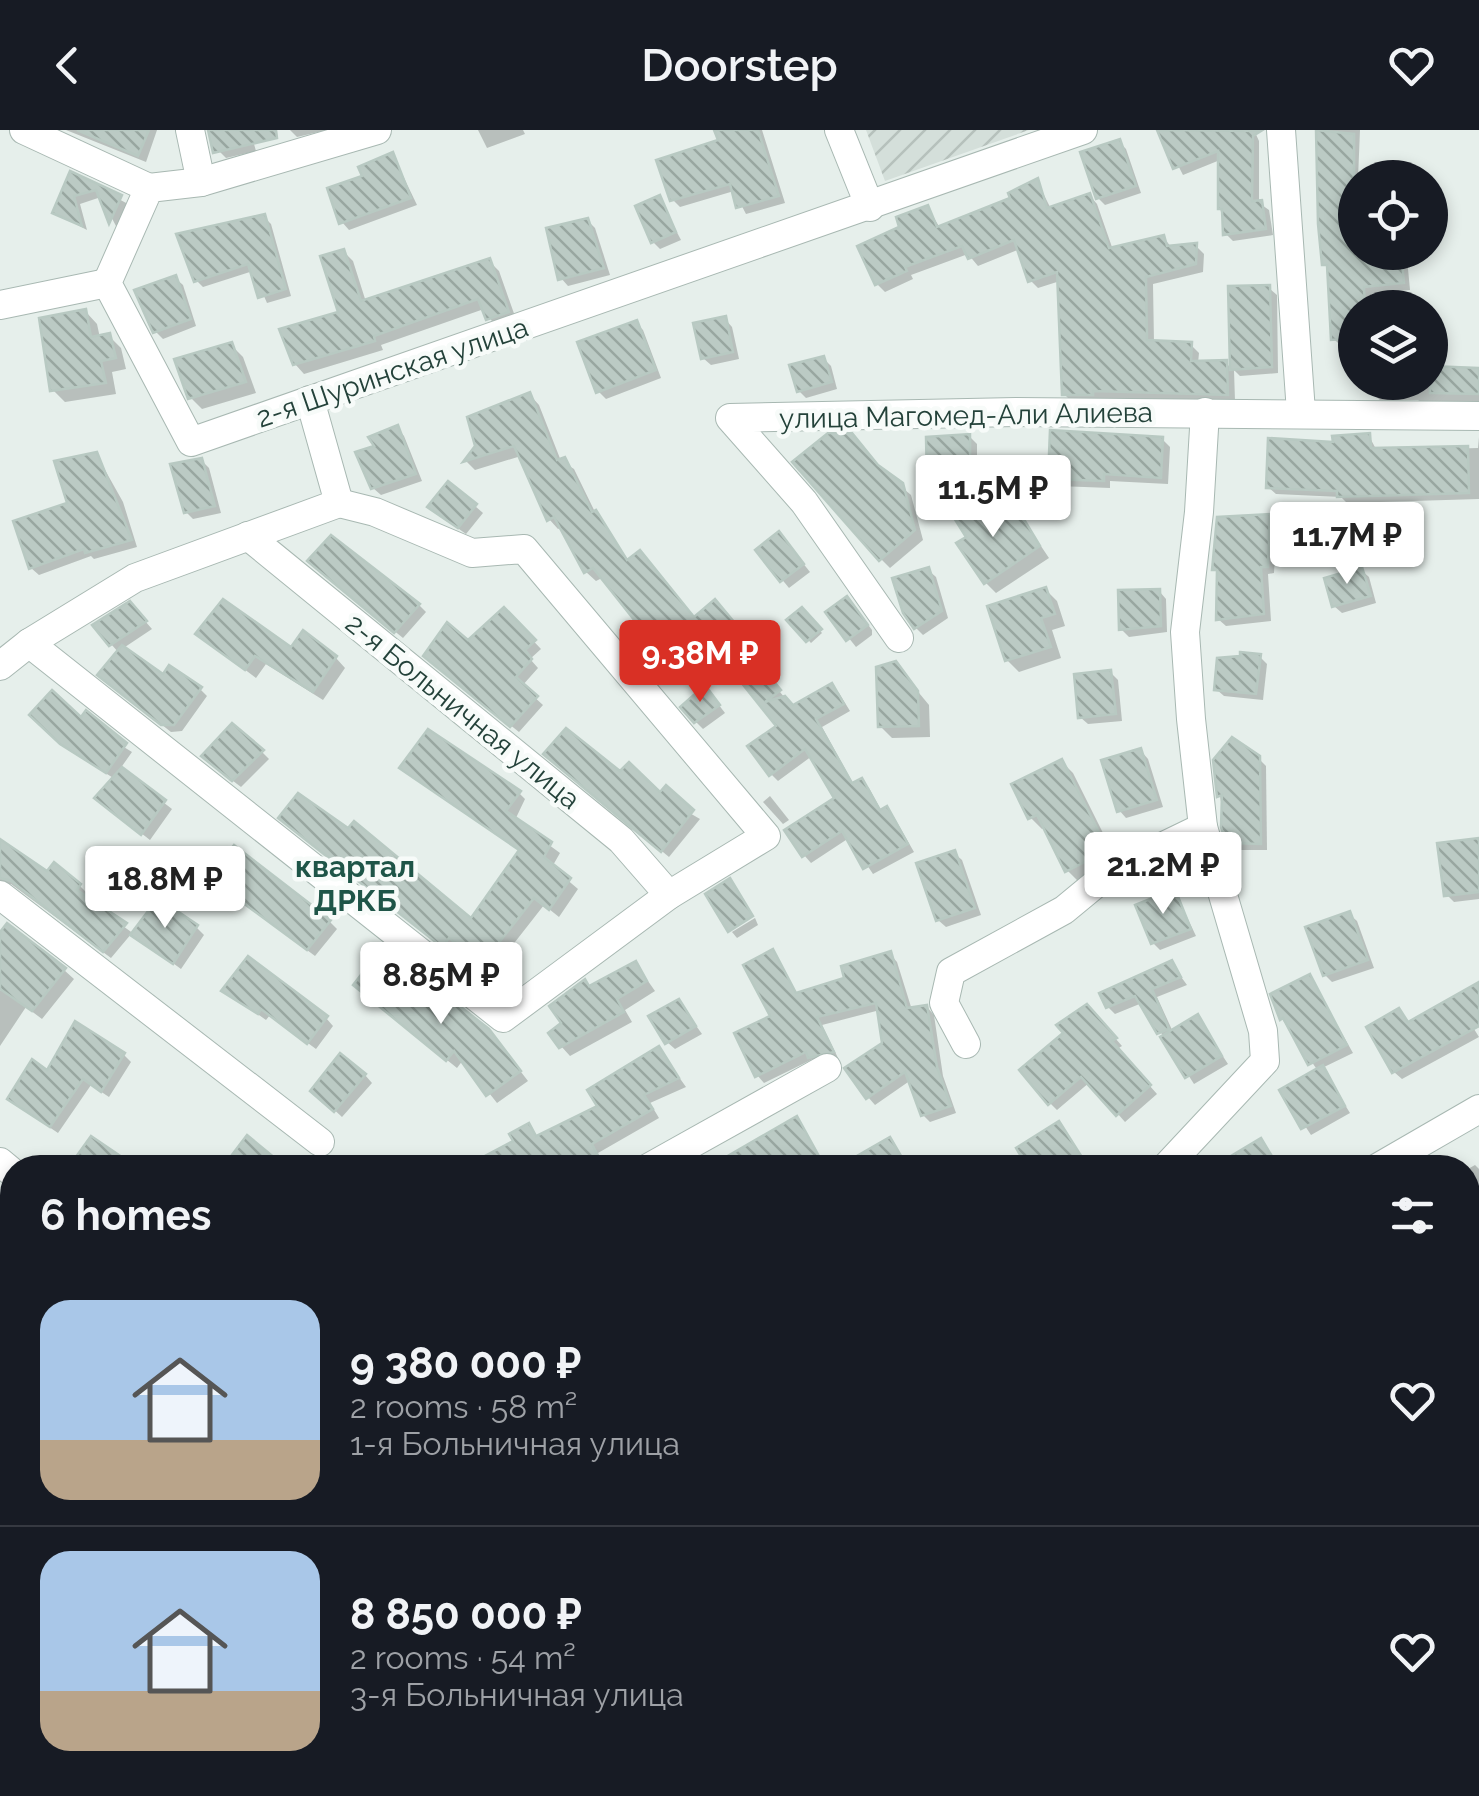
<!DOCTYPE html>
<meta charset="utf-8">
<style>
:root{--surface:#171b24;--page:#242831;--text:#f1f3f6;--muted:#9ea1a6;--line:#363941;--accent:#d93025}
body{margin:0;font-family:Raleway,sans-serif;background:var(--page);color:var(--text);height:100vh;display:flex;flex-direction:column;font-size:38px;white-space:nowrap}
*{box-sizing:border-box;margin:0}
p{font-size:32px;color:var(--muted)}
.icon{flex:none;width:55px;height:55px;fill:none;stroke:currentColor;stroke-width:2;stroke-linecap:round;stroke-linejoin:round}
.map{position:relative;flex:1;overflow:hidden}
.side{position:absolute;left:0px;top:1025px;width:1480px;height:642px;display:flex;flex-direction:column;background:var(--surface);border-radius:40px 40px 0 0;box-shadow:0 5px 15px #0003}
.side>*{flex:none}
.fabs{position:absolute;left:1338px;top:30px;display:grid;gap:20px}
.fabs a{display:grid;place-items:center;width:110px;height:110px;border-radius:50%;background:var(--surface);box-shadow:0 5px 15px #0003;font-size:50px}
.price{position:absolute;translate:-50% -85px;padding:0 22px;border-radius:10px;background:#fff;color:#222;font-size:32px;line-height:65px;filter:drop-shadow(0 2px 5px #0008)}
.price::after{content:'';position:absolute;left:50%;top:60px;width:30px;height:22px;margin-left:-15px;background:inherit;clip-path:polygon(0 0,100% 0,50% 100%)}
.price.current{background:var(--accent);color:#fff}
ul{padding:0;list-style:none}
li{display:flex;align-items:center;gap:30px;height:250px;padding:0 40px}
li+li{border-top:2px solid var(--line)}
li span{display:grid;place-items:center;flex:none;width:280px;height:200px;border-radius:30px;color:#555}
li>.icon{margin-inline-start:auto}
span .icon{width:120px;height:120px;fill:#fffc;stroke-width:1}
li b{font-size:42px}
h2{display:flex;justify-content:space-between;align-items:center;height:120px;padding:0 40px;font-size:42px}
header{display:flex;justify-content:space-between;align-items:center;height:130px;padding:0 40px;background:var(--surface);font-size:45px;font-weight:600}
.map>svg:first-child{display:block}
.industrial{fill:url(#industrial-furrows)}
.shadow{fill:#0003}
.building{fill:url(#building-back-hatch);stroke:#b8c9c2;stroke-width:2.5}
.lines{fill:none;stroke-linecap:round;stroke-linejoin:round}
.street-casing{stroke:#a8b8b2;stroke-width:30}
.street{stroke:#fff;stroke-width:28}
.labels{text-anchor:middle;stroke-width:9;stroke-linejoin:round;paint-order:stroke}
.street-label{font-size:28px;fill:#24423a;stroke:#f7fbf9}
.neighbourhood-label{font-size:30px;font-weight:bold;fill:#1f5548;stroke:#f7fbf9}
</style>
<header><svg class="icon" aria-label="back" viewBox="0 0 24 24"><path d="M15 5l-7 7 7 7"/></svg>Doorstep<svg class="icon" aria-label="heart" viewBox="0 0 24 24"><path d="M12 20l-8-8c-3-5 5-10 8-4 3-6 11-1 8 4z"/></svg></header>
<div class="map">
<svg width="1479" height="1666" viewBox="0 0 1479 1666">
<defs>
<pattern id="industrial-furrows" width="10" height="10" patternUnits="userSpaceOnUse" patternTransform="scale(2.5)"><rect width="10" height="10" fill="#d4dfda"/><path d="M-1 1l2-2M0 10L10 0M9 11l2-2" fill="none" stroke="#b6c1bc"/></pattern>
<pattern id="building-back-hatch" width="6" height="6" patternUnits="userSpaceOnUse" patternTransform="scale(2.5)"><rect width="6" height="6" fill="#bbcac4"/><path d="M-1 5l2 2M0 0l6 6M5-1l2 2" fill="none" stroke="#98a6a0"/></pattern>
</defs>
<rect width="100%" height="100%" fill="#e6efeb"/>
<polygon class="industrial" points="866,0 1029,0 885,51"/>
<g class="shadow">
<polygon points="66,0 157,0 146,32"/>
<polygon points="228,0 250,0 256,21 226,28 219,21"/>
<polygon points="290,0 327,0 297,7"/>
<polygon points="478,0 523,0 525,4 487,18"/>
<polygon points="717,0 762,0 785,73 746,84 734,61 680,77 672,69 721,12"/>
<polygon points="1160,0 1254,0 1259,11 1259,73 1269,80 1273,105 1233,111 1226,104 1220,78 1220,30 1183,45"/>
<polygon points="1318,0 1360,0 1355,122 1401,122 1407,128 1410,160 1371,164 1371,178 1355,178 1355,215 1341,216 1333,208 1318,50"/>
<polygon points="1119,12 1126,19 1141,63 1105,75 1098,68"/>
<polygon points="393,25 417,75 349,100 342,92 365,48"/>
<polygon points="72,44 128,74 117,98 101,67 80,74 87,100 55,83"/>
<polygon points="1037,51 1051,79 1090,66 1097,74 1113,120 1163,107 1172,118 1196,116 1204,124 1203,142 1153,154 1154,213 1191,215 1199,223 1198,233 1226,233 1232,239 1269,158 1277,165 1278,243 1240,246 1234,240 1235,271 1099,268 1099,272 1072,272 1064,264 1060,151 1038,158 1030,150 1020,119 978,136 968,124 911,145 913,149 885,162 877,154 902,98 928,78 940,98 1014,69"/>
<polygon points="659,68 681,110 660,119 653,112"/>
<polygon points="264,87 271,94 291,166 267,173 253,141 203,157 196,150"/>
<polygon points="588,91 595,98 610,145 568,156 561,148"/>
<polygon points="344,122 353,131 366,172 489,131 499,141 517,192 497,199 484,179 381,215 383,220 304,244 295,234 341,184"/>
<polygon points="175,148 183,155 196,196 163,209 156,202"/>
<polygon points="86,182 97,194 100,208 109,206 121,218 126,239 112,242 116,264 65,272 53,260"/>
<polygon points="725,189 732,197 739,229 711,235 703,228"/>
<polygon points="636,193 643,200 661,248 606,269 598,261"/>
<polygon points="231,215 243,227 256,263 202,279 190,267"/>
<polygon points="823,228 831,236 837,259 806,268 799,261"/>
<polygon points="1430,240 1479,240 1479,271 1423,274 1418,270 1380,270 1372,263 1372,252 1430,252"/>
<polygon points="530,265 539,275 561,331 574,339 595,382 629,432 695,490 724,482 743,504 713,530 685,500 662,518 604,447 596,451 586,442 562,397 558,399 549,389 521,326 475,340 466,331"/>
<polygon points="397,298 404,306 422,351 381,365 373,358"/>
<polygon points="969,306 977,314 977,360 937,360 930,353"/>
<polygon points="1369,306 1377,321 1478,318 1479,307 1479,369 1347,373 1341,367 1276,364 1268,357 1335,315"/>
<polygon points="1162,309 1170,317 1168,354 1110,351 1110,358 1058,356 1051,348"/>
<polygon points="96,324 123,372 137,417 94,429 91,426 39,445 31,438 99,365"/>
<polygon points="202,331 209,338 221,383 193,389 186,382"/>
<polygon points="881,340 911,365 923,410 890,438 881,429"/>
<polygon points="970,373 989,396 1016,379 1049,428 996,463 985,452 970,408"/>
<polygon points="475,376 483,383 466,404 438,384"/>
<polygon points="1269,387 1277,394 1274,443 1268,444 1271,491 1226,496 1218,489 1220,444 1214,439"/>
<polygon points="786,412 810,442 789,458 758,420"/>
<polygon points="317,438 419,475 426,482 403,508"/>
<polygon points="928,440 936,447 948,488 923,505 916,498"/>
<polygon points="1361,440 1369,447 1376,473 1342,483 1334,476"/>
<polygon points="1046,460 1057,471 1065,496 1052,500 1061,528 1019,542 1007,530"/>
<polygon points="1159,461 1166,469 1167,502 1129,507 1121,499"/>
<polygon points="854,476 872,500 872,505 856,517 829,483"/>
<polygon points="504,480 541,519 530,529 538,538 522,556 543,575 519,602 433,533 468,513"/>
<polygon points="802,480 822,503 811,513 790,490"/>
<polygon points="137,482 152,499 122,519 164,548 200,559 207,566 182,601 171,602 108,552 119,523 111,514"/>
<polygon points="198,504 336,528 345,538 323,570 266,534 256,548"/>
<polygon points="1259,526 1267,534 1263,570 1224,566 1216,559"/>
<polygon points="895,534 929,575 930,607 892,608 880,596"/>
<polygon points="763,541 793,578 832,556 839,563 850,581 822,597 854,655 862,651 869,658 882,682 886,679 894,687 914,722 873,744 849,708 811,733 804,725 837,669 812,626 778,651 771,644 779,596 740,547"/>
<polygon points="1110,542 1118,550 1122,591 1088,594 1080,587"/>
<polygon points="712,566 725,583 703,599 696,592"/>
<polygon points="32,585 81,591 132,622 120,639 172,679 150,710 105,675 115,649 70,621"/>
<polygon points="1141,621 1148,629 1163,677 1126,688 1119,680"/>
<polygon points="262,622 269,629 241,657 211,634"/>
<polygon points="1258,628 1266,636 1267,720 1236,720 1228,712 1220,666"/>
<polygon points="554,631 660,666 700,689 669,727"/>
<polygon points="1062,632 1073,643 1118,733 1079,752 1067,740 1046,697 1042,699 1030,687"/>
<polygon points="402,638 516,660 525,669 515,690 560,723 552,737 578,759 559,787 544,775 493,840 459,815 452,824 290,696 471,791 521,722"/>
<polygon points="770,666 789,690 783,694 763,672"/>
<polygon points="1479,711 1479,769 1454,772 1447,765"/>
<polygon points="0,712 47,745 80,756 87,763 84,768 134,804 196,797 204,805 181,839 132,803 111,828 11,754 0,756"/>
<polygon points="954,723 962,730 981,785 946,797 938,790"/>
<polygon points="220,755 330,792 337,799 315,826"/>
<polygon points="1175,762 1196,806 1160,820 1153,813"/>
<polygon points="1349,784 1357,791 1374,838 1332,852 1325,845"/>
<polygon points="755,788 758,795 737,808 732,802"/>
<polygon points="0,813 64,840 74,849 42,889 26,877 0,916 0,861 5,855 0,850"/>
<polygon points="772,822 798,865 848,850 890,824 897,832 912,880 927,877 934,885 943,946 956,983 930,992 923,985 911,950 875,975 868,967 885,914 880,880 822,895 839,930 818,935 813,929 764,953 757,945 774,887"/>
<polygon points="1171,833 1187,855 1157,867 1173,902 1197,887 1228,934 1194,954 1142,873 1115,884 1108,877"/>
<polygon points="636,834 655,861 625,880 632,892 570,926 561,916 564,893 590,858"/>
<polygon points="1310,847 1353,923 1322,938 1350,983 1311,1005 1282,961 1318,941 1282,889 1274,866"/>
<polygon points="1479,855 1479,897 1474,899 1479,907 1402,949 1394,942 1399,881 1410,894"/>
<polygon points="225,861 326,888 333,896 316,919 270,885 266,890"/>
<polygon points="365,864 433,877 497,911 528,951 497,973 463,930 457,938"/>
<polygon points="679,872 702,904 675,919 667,912"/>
<polygon points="1094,884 1122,916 1117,919 1157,964 1125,992 1090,952 1057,980 1050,973"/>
<polygon points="659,919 686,957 650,973 659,988 598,1023 603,1033 595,1038 468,1038 516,1012 529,996 539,1008 600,977"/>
<polygon points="123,924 131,932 109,967 91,955 58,1003 18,976 48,944"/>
<polygon points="365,945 372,953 342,987 313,960"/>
<polygon points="796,989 826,1037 712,1038"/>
<polygon points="1066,1002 1088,1038 1032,1038"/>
<polygon points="1475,1035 1479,1039 1479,1097 1468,1104 1468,1039"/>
<polygon points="0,1101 12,1111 12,1150 0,1141"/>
<polygon points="0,1397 12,1406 12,1443 0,1434"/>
<polygon points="12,1516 12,1551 0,1539 0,1529"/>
<polygon points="1468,1554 1479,1588 1479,1666 1387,1666 1383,1655 1468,1655"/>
<polygon points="469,1655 545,1655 551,1666 476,1666"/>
<polygon points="645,1655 696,1655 702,1666 651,1666"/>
<polygon points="790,1655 951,1655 932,1666 771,1666"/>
</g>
<g class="building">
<polygon points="77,0 149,0 138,26"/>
<polygon points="208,0 276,0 277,8 213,23"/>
<polygon points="714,0 758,0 779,66 736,78 730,54 670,71 656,30 718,10"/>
<polygon points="1157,0 1261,1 1253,6 1252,71 1262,70 1266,99 1223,105 1222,79 1218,79 1218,21 1173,39"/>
<polygon points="1316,0 1354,4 1354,122 1401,122 1404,153 1364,157 1365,178 1355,178 1355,208 1331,210 1327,135 1322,135 1318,94"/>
<polygon points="1120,9 1136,56 1096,69 1080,22"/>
<polygon points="393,22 411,68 339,94 327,58 362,46 358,37"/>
<polygon points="70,41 122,65 109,94 96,60 74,66 82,96 52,83"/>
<polygon points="1038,48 1047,78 1090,63 1109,118 1164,105 1167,116 1197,113 1196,134 1146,147 1147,210 1192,212 1191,231 1227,230 1228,265 1093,261 1093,265 1062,265 1057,142 1028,152 1014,110 968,129 962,116 905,137 907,141 875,155 857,116 899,97 896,87 928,75 937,97 1010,68 1008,63"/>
<polygon points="660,65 676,102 651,113 635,76"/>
<polygon points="265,84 286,159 258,168 248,134 194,152 176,104"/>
<polygon points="588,88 604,138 558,150 546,98"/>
<polygon points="344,119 361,171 490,128 509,182 486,190 478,169 374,206 375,211 293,235 279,199 338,182 320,126"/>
<polygon points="176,145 191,189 153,203 134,160"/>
<polygon points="1270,155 1272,237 1230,240 1228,156"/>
<polygon points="86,179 91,207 110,203 116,228 101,231 106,253 50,261 39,188"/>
<polygon points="726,186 733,222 701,229 693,193"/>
<polygon points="637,190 656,240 596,263 577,212"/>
<polygon points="232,212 246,252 188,269 174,229"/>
<polygon points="824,226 832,252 797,262 789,235"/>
<polygon points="1430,236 1479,238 1479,264 1430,263"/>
<polygon points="530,262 557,330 565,327 592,382 596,380 627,430 640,420 694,487 715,469 735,493 701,522 674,491 650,510 593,438 584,443 554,387 547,391 514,316 463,332 475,316 467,287"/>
<polygon points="398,295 416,344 371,359 355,322 374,316 368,307"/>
<polygon points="1050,300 1163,307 1161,348 1104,344 1104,351 1048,349"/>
<polygon points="828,303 852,303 878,335 903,353 915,400 879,431 792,332"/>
<polygon points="1370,303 1371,318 1468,316 1469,363 1337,367 1337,361 1266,358 1268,308 1333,312 1332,306"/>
<polygon points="970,304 970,354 927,354 926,307"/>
<polygon points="97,322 132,410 85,423 84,419 29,439 13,391 67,373 54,331"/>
<polygon points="202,328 215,376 184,383 170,334"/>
<polygon points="448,351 477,374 458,398 427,377"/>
<polygon points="970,370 987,394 1016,376 1040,416 984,454 956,413 966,407 951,383"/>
<polygon points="1270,384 1268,437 1261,437 1264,484 1216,490 1217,440 1212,440 1217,387"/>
<polygon points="779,401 804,434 780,452 755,420"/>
<polygon points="331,405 420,474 394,503 307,431"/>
<polygon points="929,437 942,481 914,499 903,483 892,448"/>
<polygon points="1362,437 1371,466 1332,477 1324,448"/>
<polygon points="1046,457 1055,484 1041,488 1051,517 1005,531 987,476"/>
<polygon points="1160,459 1161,496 1119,500 1118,460"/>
<polygon points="847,466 868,495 846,511 825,482"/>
<polygon points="223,469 291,517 303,500 337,526 313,562 255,526 245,540 195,504"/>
<polygon points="130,471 147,491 109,516 92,495"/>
<polygon points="504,477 536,510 525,520 532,529 516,547 538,566 510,597 423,526 447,492 468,510"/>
<polygon points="802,477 822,499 806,512 786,490"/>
<polygon points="122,515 163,544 169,535 202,557 174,595 161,595 97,545"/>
<polygon points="1240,522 1261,524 1256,564 1214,560 1217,528 1240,526"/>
<polygon points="756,530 781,560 765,572 785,566 793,575 832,553 844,574 816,589 852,653 862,648 880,680 887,676 908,714 863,739 842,701 802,727 784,700 834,668 805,619 769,646 747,616 776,596 736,546"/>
<polygon points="896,531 918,561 919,596 878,597 876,537"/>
<polygon points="1111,540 1116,584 1078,588 1074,544"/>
<polygon points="705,555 720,575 694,593 680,577"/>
<polygon points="52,560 81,587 86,580 127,613 106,643 60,614 29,585"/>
<polygon points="232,593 264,620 232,651 201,626"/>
<polygon points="566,598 620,641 629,632 660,662 666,655 694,680 661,722 543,624"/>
<polygon points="428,599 521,661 506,681 552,712 544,727 571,748 549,780 534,768 483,833 449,808 442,817 278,688 298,663 348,698 354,691 471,788 519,720 399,638"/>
<polygon points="1232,607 1260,626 1261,714 1226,713 1221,697 1222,665 1217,667 1213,630"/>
<polygon points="1141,618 1157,670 1117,682 1101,630"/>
<polygon points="1062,629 1108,720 1065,742 1037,685 1028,689 1011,654"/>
<polygon points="122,637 166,670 141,705 94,668"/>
<polygon points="1479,708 1479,762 1444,766 1437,713"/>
<polygon points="0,709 47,741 54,732 81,754 77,760 127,793 103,822 11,751 0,748"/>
<polygon points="234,715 331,790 307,820 209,748"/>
<polygon points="955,720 975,778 936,791 916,733"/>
<polygon points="730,748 753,786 728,802 705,764"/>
<polygon points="1175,759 1191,799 1151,814 1135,775"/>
<polygon points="158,768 198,795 173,834 130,805"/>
<polygon points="1350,781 1368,830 1323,846 1305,797"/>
<polygon points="7,793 66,838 32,881 0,859 0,802"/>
<polygon points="773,819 796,863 844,848 841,836 891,821 907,878 927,875 937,937 951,976 921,986 905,942 866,969 844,938 882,913 876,873 817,887 834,922 808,928 806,922 755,947 734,903 770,886 743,835"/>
<polygon points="248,826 328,886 307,914 261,879 258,884 221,861"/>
<polygon points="374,828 433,874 442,862 452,870 489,899 521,941 486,966 454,921 446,931 353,855"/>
<polygon points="1172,830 1181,847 1152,859 1169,899 1157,904 1135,866 1106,878 1099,863"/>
<polygon points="636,831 647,851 617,869 624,882 559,918 548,903 561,893 549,876 585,849 589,856"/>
<polygon points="1310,844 1347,915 1308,935 1283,888 1280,890 1270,864"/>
<polygon points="1479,852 1479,896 1392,943 1366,897 1399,878 1408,892"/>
<polygon points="679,869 696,896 665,914 648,886"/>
<polygon points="1087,874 1117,908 1112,911 1151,955 1116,986 1081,947 1048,975 1019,940 1063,903 1056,895"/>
<polygon points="1198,884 1222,926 1185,948 1160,907"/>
<polygon points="75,891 125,923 101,962 83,949 50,997 7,969 32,929 47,940"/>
<polygon points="659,916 679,948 644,965 653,979 592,1014 597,1024 571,1038 462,1038 513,1011 509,1004 529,993 536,1006 597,976 587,960"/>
<polygon points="340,923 366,944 334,982 310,961"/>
<polygon points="1323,935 1345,976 1301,999 1279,960"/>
<polygon points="797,986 820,1028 803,1038 707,1038"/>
<polygon points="1059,991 1083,1029 1070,1038 1028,1038 1016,1018"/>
<polygon points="247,1005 287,1038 222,1038"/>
<polygon points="91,1006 138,1038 68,1038"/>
<polygon points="890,1007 908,1038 836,1038"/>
<polygon points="1261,1008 1279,1038 1211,1038"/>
</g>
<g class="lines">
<g class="street-casing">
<g id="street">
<polyline points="24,0 149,58"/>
<polyline points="190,0 201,52"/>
<polyline points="377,0 201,52 149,58 107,153 191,312 1083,0"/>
<polyline points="839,0 870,77"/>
<polyline points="1281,0 1301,282"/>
<polyline points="0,175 107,153"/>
<polyline points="248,406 621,710 669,765"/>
<polyline points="899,508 804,372 730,288 1016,282 1479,286"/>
<polyline points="29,513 503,888 669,765 766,706 524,419 472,423 375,382 339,373"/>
<polyline points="0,536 29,513 135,448 339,373 310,270"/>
<polyline points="0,765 320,1012"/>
<polyline points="966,914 944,873 951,842 1064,780 1110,742 1203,697"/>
<polyline points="0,1032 12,1042"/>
<polyline points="648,1038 827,938"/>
<polyline points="1165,1038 1265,931 1263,901 1203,697 1191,589 1185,502 1199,382 1205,282"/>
<polyline points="1377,1038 1479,979"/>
<polyline points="0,1213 12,1222"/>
<polyline points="1468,1330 1479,1352"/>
<polyline points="0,1476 12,1485"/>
<polyline points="408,1655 415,1666"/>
<polyline points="87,1666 118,1655"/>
</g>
</g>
<use href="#street" class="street"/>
</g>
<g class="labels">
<g class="street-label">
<text transform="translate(392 242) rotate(-19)" y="10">2-я Шуринская улица</text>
<text transform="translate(966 285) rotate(-1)" y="10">улица Магомед-Али Алиева</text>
<text transform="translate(463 581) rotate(39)" y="10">2-я Больничная улица</text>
</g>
<g class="neighbourhood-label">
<text x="355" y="747">квартал<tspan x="355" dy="34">ДРКБ</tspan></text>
</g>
</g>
</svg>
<div class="fabs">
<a><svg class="icon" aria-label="locate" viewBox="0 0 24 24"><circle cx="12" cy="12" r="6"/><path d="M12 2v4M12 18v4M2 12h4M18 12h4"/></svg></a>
<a><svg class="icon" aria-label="layers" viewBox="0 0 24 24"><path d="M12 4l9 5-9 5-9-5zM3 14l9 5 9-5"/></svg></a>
</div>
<b class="price" style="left:993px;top:410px">11.5M ₽</b>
<b class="price" style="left:1347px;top:457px">11.7M ₽</b>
<b class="price current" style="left:700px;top:575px">9.38M ₽</b>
<b class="price" style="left:1163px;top:787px">21.2M ₽</b>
<b class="price" style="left:165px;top:801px">18.8M ₽</b>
<b class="price" style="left:441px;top:897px">8.85M ₽</b>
<section class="side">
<h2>6 homes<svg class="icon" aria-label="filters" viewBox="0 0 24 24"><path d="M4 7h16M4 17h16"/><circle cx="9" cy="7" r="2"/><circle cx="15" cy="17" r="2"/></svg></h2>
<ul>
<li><span style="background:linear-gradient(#a9c7e8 70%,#b9a48a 0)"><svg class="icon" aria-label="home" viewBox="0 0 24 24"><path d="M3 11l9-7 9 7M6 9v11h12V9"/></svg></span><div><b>9 380 000 ₽</b><p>2 rooms · 58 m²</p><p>1-я Больничная улица</p></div><svg class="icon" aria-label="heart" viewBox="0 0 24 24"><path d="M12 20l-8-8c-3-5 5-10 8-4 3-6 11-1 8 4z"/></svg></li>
<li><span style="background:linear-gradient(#a9c7e8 70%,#b9a48a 0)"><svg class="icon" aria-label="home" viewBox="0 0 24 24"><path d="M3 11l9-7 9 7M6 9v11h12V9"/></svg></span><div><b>8 850 000 ₽</b><p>2 rooms · 54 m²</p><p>3-я Больничная улица</p></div><svg class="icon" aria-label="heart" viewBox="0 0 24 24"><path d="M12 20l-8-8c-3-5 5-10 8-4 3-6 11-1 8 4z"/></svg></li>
</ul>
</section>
</div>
